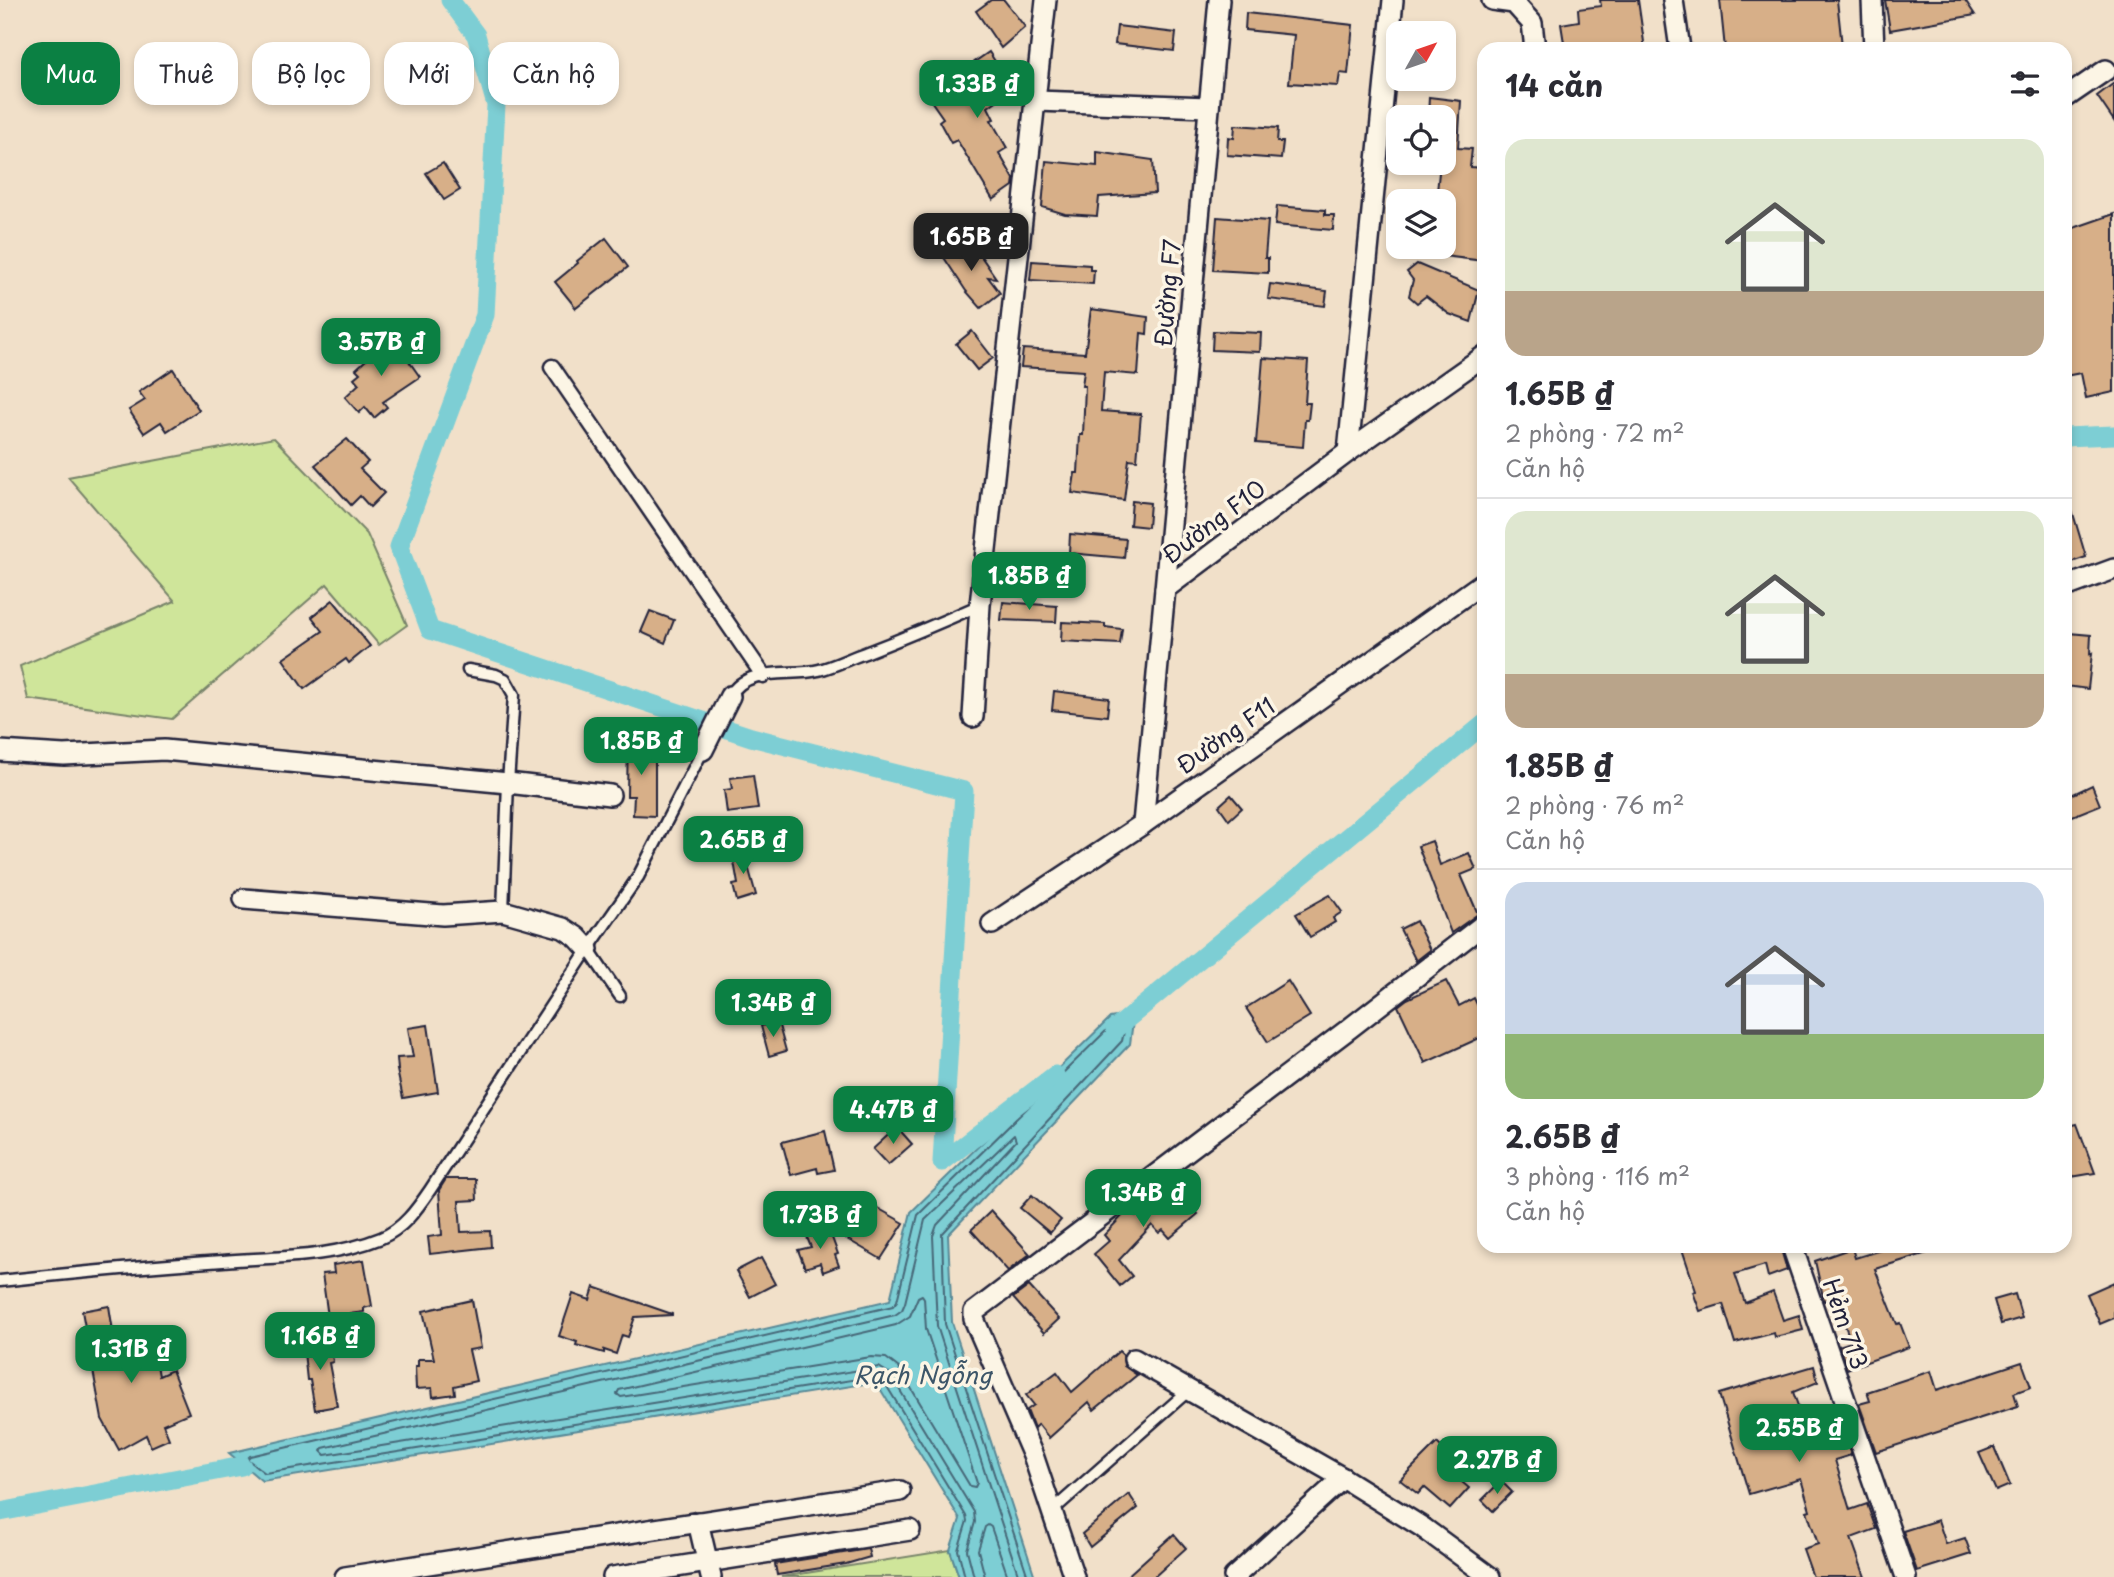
<!DOCTYPE html>
<html lang="vi">
<meta charset="utf-8">
<style>
:root{--surface:#fff;--page:#f2f2f3;--text:#2b2b33;--muted:#7c7c81;--line:#e1e1e2;--accent:#0b8043}
body{margin:0;font-family:"Playpen Sans",sans-serif;background:var(--page);color:var(--text);height:100vh;display:flex;flex-direction:column;font-size:26px;white-space:nowrap}
*{box-sizing:border-box;margin:0}
p{font-size:23px;color:var(--muted)}
.icon{flex:none;width:38px;height:38px;fill:none;stroke:currentColor;stroke-width:2;stroke-linecap:round;stroke-linejoin:round}
.map{position:relative;flex:1;overflow:hidden}
.sheet{position:absolute;left:1477px;top:42px;width:595px;height:1211px;display:flex;flex-direction:column;background:var(--surface);border-radius:21px;box-shadow:0 4px 10px #0003}
.sheet>*{flex:none}
.hud{position:absolute;left:21px;top:42px;width:665px;height:63px;display:flex;gap:14px}
.needle{width:46px;rotate:50deg}
.fabs{position:absolute;left:1386px;top:21px;display:grid;gap:14px}
.fabs a{display:grid;place-items:center;width:70px;height:70px;border-radius:14px;background:var(--surface);box-shadow:0 4px 10px #0003;font-size:35px}
.price{position:absolute;translate:-50% -60px;padding:0 16px;border-radius:14px;background:var(--accent);color:#fff;font-size:23px;line-height:46px;filter:drop-shadow(0 2px 4px #0008)}
.price::after{content:'';position:absolute;left:50%;top:42px;width:21px;height:16px;margin-left:-10px;background:inherit;clip-path:polygon(0 0,100% 0,50% 100%)}
.price.current{background:#222;color:#fff}
ul{padding:0;list-style:none}
li{display:grid;align-content:center;gap:14px;height:371px;padding:0 28px}
li+li{border-top:2px solid var(--line)}
li span{display:grid;place-items:center;height:217px;border-radius:21px;color:#555}
li>.icon{margin-inline-start:auto}
span .icon{width:126px;height:126px;fill:#fffc;stroke-width:1}
li b{font-size:30px}
h2{display:flex;justify-content:space-between;align-items:center;height:84px;padding:0 28px;font-size:30px}
.tag{padding:0 24px;border-radius:21px;background:var(--surface);box-shadow:0 4px 10px #0003;font-size:24px;line-height:63px}
.tag.current{background:var(--accent);color:#fff}
.map>svg:first-child{display:block}
.green{fill:#cfe59a;stroke:#78846a;stroke-width:2}
.water{fill:#7dced4;stroke:#598997;stroke-width:2}
.lines{fill:none;stroke-linecap:round;stroke-linejoin:round}
.shore{stroke:#466778;stroke-width:2}
.canal{stroke:#7dced4;stroke-width:19}
.building{fill:#d7af88;stroke:#22223b;stroke-width:2}
.service-casing{stroke:#22223b;stroke-width:15}
.pedestrian-casing{stroke:#22223b;stroke-width:19}
.minor-casing{stroke:#22223b;stroke-width:24}
.service{stroke:#fcf5e5;stroke-width:10}
.pedestrian{stroke:#fcf5e5;stroke-width:14}
.minor{stroke:#fcf5e5;stroke-width:19}
.labels{text-anchor:middle;stroke-width:7;stroke-linejoin:round;paint-order:stroke}
.street-label{font-size:23px;fill:#22223b;stroke:#fcf5e5}
.water-label{font-size:24px;font-style:italic;fill:#3d5669;stroke:#fcf5e5}
</style>
<div class="map">
<svg width="2114" height="1577" viewBox="0 0 2114 1577">
<rect width="100%" height="100%" fill="#f1e0c9"/>
<filter id="ink" filterUnits="userSpaceOnUse"><feTurbulence type="fractalNoise" baseFrequency=".0143" numOctaves="2"/><feDisplacementMap in="SourceGraphic" scale="14" xChannelSelector="R" yChannelSelector="G"/><feConvolveMatrix kernelMatrix="1 2 1 2 8 2 1 2 1" color-interpolation-filters="sRGB"/></filter>
<g filter="url(#ink)">
<g class="green">
<polygon points="274,438 367,534 407,625 379,645 327,584 172,719 28,699 20,666 175,601 68,477"/>
<polygon points="950,1550 959,1577 781,1577"/>
</g>
<polygon class="water" points="1134,1014 1130,1044 948,1235 952,1322 1035,1577 959,1577 950,1550 960,1519 876,1382 262,1481 229,1453 890,1300 911,1212 1110,1018"/>
<g class="lines">
<g class="shore">
<polygon points="922,1295 924,1298 926,1329 977,1483 975,1487 970,1486 899,1368 886,1358 871,1357 621,1397 617,1394 619,1390 896,1325 910,1316 918,1297"/>
<polyline points="965,1577 958,1550 967,1521 966,1516 883,1380 877,1376 265,1473 247,1459 250,1456 893,1306 897,1301 918,1215 1112,1025 1122,1023 1125,1027 1122,1041 942,1234 945,1324 1028,1577"/>
<polyline points="974,1577 967,1550 975,1522 974,1512 890,1374 879,1367 325,1455 321,1451 323,1448 895,1315 902,1310 905,1303 925,1220 1014,1135 1016,1141 937,1225 933,1236 937,1326 1019,1577"/>
<polyline points="985,1577 978,1550 985,1527 988,1525 991,1527 1008,1577"/>
</g>
<g class="canal">
<polyline points="450,0 476,35 496,105 485,315 399,547 430,630 751,737 964,791 942,1162 1055,1075"/>
<polyline points="2065,437 2114,435"/>
<polyline points="1115,1029 1484,724"/>
<polyline points="0,1512 242,1466"/>
</g>
</g>
<g class="building">
<polygon points="991,0 1004,0 1025,27 1001,48 976,11"/>
<polygon points="1600,0 1638,0 1645,49 1606,49 1605,45 1565,49 1561,24 1579,21 1578,9 1601,6"/>
<polygon points="1720,0 1837,0 1842,46 1823,49 1725,49"/>
<polygon points="1885,0 1965,0 1975,15 1890,30"/>
<polygon points="1246,13 1353,25 1348,74 1340,73 1338,86 1289,83 1294,35 1245,30"/>
<polygon points="1117,26 1176,33 1174,51 1115,44"/>
<polygon points="989,52 1013,89 988,107 994,119 991,120 1007,148 999,153 1014,179 1013,186 993,200 957,140 951,143 939,121 943,118 927,95"/>
<polygon points="2114,83 2114,121 2097,96"/>
<polygon points="1429,97 1461,101 1458,148 1472,149 1470,167 1484,168 1484,261 1444,256 1444,201 1436,201 1440,163 1444,163 1444,117 1428,117"/>
<polygon points="1235,125 1278,128 1277,142 1283,142 1281,159 1227,155 1228,137 1234,138"/>
<polygon points="1097,152 1153,160 1155,193 1099,197 1097,216 1065,214 1042,207 1046,161 1097,166"/>
<polygon points="443,163 460,190 444,200 426,173"/>
<polygon points="1277,206 1325,210 1325,215 1334,215 1333,230 1275,225"/>
<polygon points="2114,214 2114,392 2086,398 2081,373 2065,376 2065,231"/>
<polygon points="1217,217 1268,221 1265,258 1268,258 1268,273 1213,270"/>
<polygon points="606,238 628,267 576,308 555,282 578,263 577,261"/>
<polygon points="956,239 969,258 978,252 996,278 988,277 1000,293 981,308 966,291 939,250"/>
<polygon points="1032,261 1090,265 1090,270 1094,270 1093,284 1030,280"/>
<polygon points="1417,264 1479,290 1471,322 1449,314 1426,296 1417,303 1409,296 1413,280 1407,272"/>
<polygon points="1270,284 1327,291 1325,306 1268,299"/>
<polygon points="1091,309 1148,317 1147,334 1141,333 1138,375 1104,372 1101,411 1141,414 1137,460 1129,459 1124,500 1072,493 1075,473 1078,473 1080,435 1083,435 1085,386 1082,386 1084,371 1021,367 1023,349 1085,353"/>
<polygon points="972,331 993,358 977,370 956,344"/>
<polygon points="1213,331 1261,333 1260,352 1212,350"/>
<polygon points="392,337 420,377 383,402 387,407 374,418 365,407 359,413 345,397 359,384 354,378 360,373 356,369 367,359 365,356"/>
<polygon points="1263,358 1308,361 1305,403 1310,403 1308,420 1305,420 1303,447 1256,443"/>
<polygon points="173,369 199,410 167,431 161,422 144,433 129,410 145,400 139,392"/>
<polygon points="347,439 368,462 360,469 384,493 370,507 360,496 351,505 315,465"/>
<polygon points="2069,500 2086,557 2069,563 2065,549 2065,501"/>
<polygon points="1132,501 1150,503 1148,527 1130,525"/>
<polygon points="1070,534 1126,539 1124,558 1069,553"/>
<polygon points="333,600 370,646 349,663 346,659 304,689 283,659 323,631 312,617"/>
<polygon points="1003,602 1057,606 1056,622 1001,620"/>
<polygon points="650,611 674,620 665,643 641,632"/>
<polygon points="1062,622 1105,624 1105,627 1122,629 1120,644 1061,641"/>
<polygon points="2069,633 2091,635 2090,654 2092,653 2088,689 2065,686"/>
<polygon points="1054,691 1109,698 1107,716 1052,710"/>
<polygon points="628,734 643,736 644,755 655,755 655,816 633,815 634,796 627,796"/>
<polygon points="753,775 758,809 727,813 724,790 732,789 730,778"/>
<polygon points="2092,785 2100,805 2065,819 2065,798"/>
<polygon points="1231,795 1242,808 1229,820 1219,806"/>
<polygon points="772,827 775,847 761,850 757,829"/>
<polygon points="1432,841 1440,865 1469,853 1476,869 1461,875 1478,914 1451,933 1418,846"/>
<polygon points="743,848 756,895 737,901 733,885 738,884 732,850"/>
<polygon points="1330,895 1342,912 1333,918 1335,922 1310,937 1296,914"/>
<polygon points="1416,921 1430,950 1416,961 1400,929"/>
<polygon points="1288,981 1310,1016 1268,1042 1246,1008"/>
<polygon points="1446,981 1459,1006 1474,998 1484,1019 1484,1036 1425,1063 1398,1006 1407,999"/>
<polygon points="778,1022 786,1051 769,1056 761,1026"/>
<polygon points="428,1025 438,1092 403,1098 397,1070 398,1070 397,1058 413,1057 408,1028"/>
<polygon points="2077,1124 2095,1173 2065,1178 2065,1127"/>
<polygon points="897,1127 912,1144 888,1165 873,1149"/>
<polygon points="825,1131 834,1170 818,1173 817,1168 791,1175 782,1142"/>
<polygon points="446,1179 476,1179 477,1200 459,1201 461,1232 490,1231 491,1247 430,1254 428,1237 442,1235 439,1190"/>
<polygon points="1169,1184 1198,1214 1170,1238 1163,1230 1159,1233 1152,1225 1119,1260 1132,1276 1120,1286 1094,1254 1109,1241 1104,1235 1126,1212 1129,1210 1136,1216"/>
<polygon points="1032,1195 1061,1220 1050,1233 1020,1208"/>
<polygon points="867,1202 904,1223 881,1259 845,1238"/>
<polygon points="991,1211 1030,1254 1008,1271 971,1230"/>
<polygon points="828,1227 838,1254 835,1255 839,1266 823,1272 820,1263 805,1268 798,1250 811,1247 806,1235"/>
<polygon points="1691,1246 1780,1246 1787,1270 1768,1277 1765,1265 1735,1274 1745,1303 1773,1292 1783,1320 1799,1315 1803,1330 1775,1337 1774,1333 1735,1343 1723,1304 1700,1311 1693,1292 1696,1291 1682,1249"/>
<polygon points="1894,1246 1937,1246 1937,1250 1875,1269 1897,1324 1900,1323 1909,1347 1847,1369 1839,1346 1851,1342 1835,1298 1824,1301 1815,1261 1852,1248 1855,1258"/>
<polygon points="761,1258 775,1284 750,1297 736,1271"/>
<polygon points="364,1260 372,1306 364,1308 364,1312 328,1317 322,1274 334,1273 333,1265"/>
<polygon points="2114,1282 2114,1318 2100,1324 2087,1294"/>
<polygon points="1029,1286 1059,1319 1044,1333 1013,1298"/>
<polygon points="594,1287 672,1314 672,1315 635,1317 628,1337 622,1335 616,1354 604,1350 604,1353 576,1345 577,1342 559,1336 573,1294 590,1300"/>
<polygon points="2015,1294 2022,1318 2001,1324 1994,1300"/>
<polygon points="472,1300 481,1348 469,1350 476,1381 454,1386 455,1394 433,1397 432,1388 416,1389 415,1366 418,1366 418,1359 434,1359 423,1311"/>
<polygon points="109,1306 116,1350 153,1342 159,1376 172,1370 189,1413 163,1424 169,1439 151,1447 146,1435 119,1450 102,1419 82,1311"/>
<polygon points="330,1338 333,1362 329,1363 337,1406 315,1410 310,1380 307,1380 304,1352 306,1351 305,1339"/>
<polygon points="1119,1351 1123,1355 1124,1366 1137,1375 1094,1410 1089,1402 1049,1438 1038,1424 1034,1428 1027,1410 1034,1405 1026,1395 1057,1372 1072,1392"/>
<polygon points="2022,1362 2031,1387 2014,1393 2018,1406 1876,1452 1859,1404 1870,1401 1867,1392 1931,1371 1937,1390"/>
<polygon points="1814,1366 1818,1382 1793,1392 1801,1414 1825,1406 1828,1415 1836,1412 1851,1455 1835,1460 1850,1510 1867,1504 1876,1529 1851,1538 1865,1577 1813,1577 1803,1549 1818,1544 1807,1511 1810,1510 1801,1479 1749,1494 1719,1394"/>
<polygon points="1437,1443 1450,1456 1442,1465 1469,1488 1450,1509 1424,1487 1418,1494 1400,1480"/>
<polygon points="1994,1447 2010,1485 1996,1491 1979,1453"/>
<polygon points="1501,1481 1512,1492 1493,1511 1482,1500"/>
<polygon points="1129,1494 1138,1508 1090,1547 1082,1534"/>
<polygon points="1938,1520 1946,1544 1965,1538 1971,1554 1917,1571 1903,1531"/>
<polygon points="1174,1534 1186,1548 1154,1577 1126,1577"/>
<polygon points="868,1549 870,1557 846,1564 777,1575 775,1564"/>
</g>
<g class="lines">
<g class="service-casing">
<g id="service">
<polyline points="468,670 496,675 505,679 514,695 508,783 503,911"/>
<path d="M730 696C747 665 790 677 819 670 835 666 850 658 865 653 904 638 942 622 980 605"/>
<polyline points="588,949 620,996"/>
<path d="M0 1281C74 1273 149 1266 223 1261 275 1257 332 1258 381 1238 403 1229 417 1209 430 1190L588 949 638 877 703 750"/>
<polyline points="1052,1511 1188,1391"/>
</g>
</g>
<g class="pedestrian-casing">
<polyline id="pedestrian" points="552,367 763,675"/>
</g>
<g class="minor-casing">
<g id="minor">
<polyline points="1492,0 1514,3 1532,23 1535,49"/>
<polyline points="1673,0 1680,49"/>
<polyline points="1872,0 1874,49"/>
<polyline points="2065,98 2106,70"/>
<polyline points="1036,101 1209,107"/>
<polyline points="1348,452 1393,0"/>
<polyline points="2065,587 2114,569"/>
<polyline points="1165,589 1219,0"/>
<polyline points="973,717 980,605 1046,0"/>
<polyline points="703,750 730,696"/>
<polyline points="0,751 64,755 164,750 508,783 610,795"/>
<polyline points="1143,824 1165,589 1348,452 1484,356"/>
<polyline points="244,899 443,915 503,911 563,928 577,937 588,949"/>
<polyline points="992,924 1143,824 1484,582"/>
<polyline points="1792,1246 1906,1577"/>
<polyline points="1134,1359 1343,1478 1422,1527 1490,1577"/>
<polyline points="698,1522 711,1577"/>
<polyline points="345,1577 900,1491"/>
<polyline points="613,1577 910,1530"/>
<polyline points="1074,1577 1034,1458 974,1319 974,1312 1350,1028 1484,924"/>
<polyline points="1234,1577 1343,1478"/>
</g>
</g>
<use href="#service" class="service"/>
<use href="#pedestrian" class="pedestrian"/>
<use href="#minor" class="minor"/>
</g>
</g>
<g class="labels">
<g class="street-label">
<text transform="translate(1168 293) rotate(-85)" y="8">Đường F7</text>
<text transform="translate(1214 522) rotate(-37)" y="8">Đường F10</text>
<text transform="translate(1226 736) rotate(-35)" y="8">Đường F11</text>
<text transform="translate(1845 1324) rotate(71)" y="8">Hẻm 713</text>
</g>
<g class="water-label">
<text x="923" y="1384">Rạch Ngỗng</text>
</g>
</g>
</svg>
<div class="fabs">
<a><svg class="needle" viewBox="-14 -14 28 28"><path d="M0-13l5 13h-10z" fill="#e53935"/><path d="M0 13l5-13h-10z" fill="#7c7c81"/></svg></a>
<a><svg class="icon" aria-label="locate" viewBox="0 0 24 24"><circle cx="12" cy="12" r="6"/><path d="M12 2v4M12 18v4M2 12h4M18 12h4"/></svg></a>
<a><svg class="icon" aria-label="layers" viewBox="0 0 24 24"><path d="M12 4l9 5-9 5-9-5zM3 14l9 5 9-5"/></svg></a>
</div>
<b class="price" style="left:977px;top:120px">1.33B ₫</b>
<b class="price current" style="left:971px;top:273px">1.65B ₫</b>
<b class="price" style="left:381px;top:378px">3.57B ₫</b>
<b class="price" style="left:1029px;top:612px">1.85B ₫</b>
<b class="price" style="left:641px;top:777px">1.85B ₫</b>
<b class="price" style="left:743px;top:876px">2.65B ₫</b>
<b class="price" style="left:773px;top:1039px">1.34B ₫</b>
<b class="price" style="left:893px;top:1146px">4.47B ₫</b>
<b class="price" style="left:1143px;top:1229px">1.34B ₫</b>
<b class="price" style="left:820px;top:1251px">1.73B ₫</b>
<b class="price" style="left:320px;top:1372px">1.16B ₫</b>
<b class="price" style="left:131px;top:1385px">1.31B ₫</b>
<b class="price" style="left:1799px;top:1464px">2.55B ₫</b>
<b class="price" style="left:1497px;top:1496px">2.27B ₫</b>
<div class="hud">
<a class="tag current">Mua</a>
<a class="tag">Thuê</a>
<a class="tag">Bộ lọc</a>
<a class="tag">Mới</a>
<a class="tag">Căn hộ</a>
</div>
<section class="sheet">
<h2>14 căn<svg class="icon" aria-label="filters" viewBox="0 0 24 24"><path d="M4 7h16M4 17h16"/><circle cx="9" cy="7" r="2"/><circle cx="15" cy="17" r="2"/></svg></h2>
<ul>
<li><span style="background:linear-gradient(#dfe7d0 70%,#b9a48a 0)"><svg class="icon" aria-label="home" viewBox="0 0 24 24"><path d="M3 11l9-7 9 7M6 9v11h12V9"/></svg></span><div><b>1.65B ₫</b><p>2 phòng · 72 m²</p><p>Căn hộ</p></div></li>
<li><span style="background:linear-gradient(#dfe7d0 75%,#b9a48a 0)"><svg class="icon" aria-label="home" viewBox="0 0 24 24"><path d="M3 11l9-7 9 7M6 9v11h12V9"/></svg></span><div><b>1.85B ₫</b><p>2 phòng · 76 m²</p><p>Căn hộ</p></div></li>
<li><span style="background:linear-gradient(#c9d6e8 70%,#8fb573 0)"><svg class="icon" aria-label="home" viewBox="0 0 24 24"><path d="M3 11l9-7 9 7M6 9v11h12V9"/></svg></span><div><b>2.65B ₫</b><p>3 phòng · 116 m²</p><p>Căn hộ</p></div></li>
</ul>
</section>
</div>
